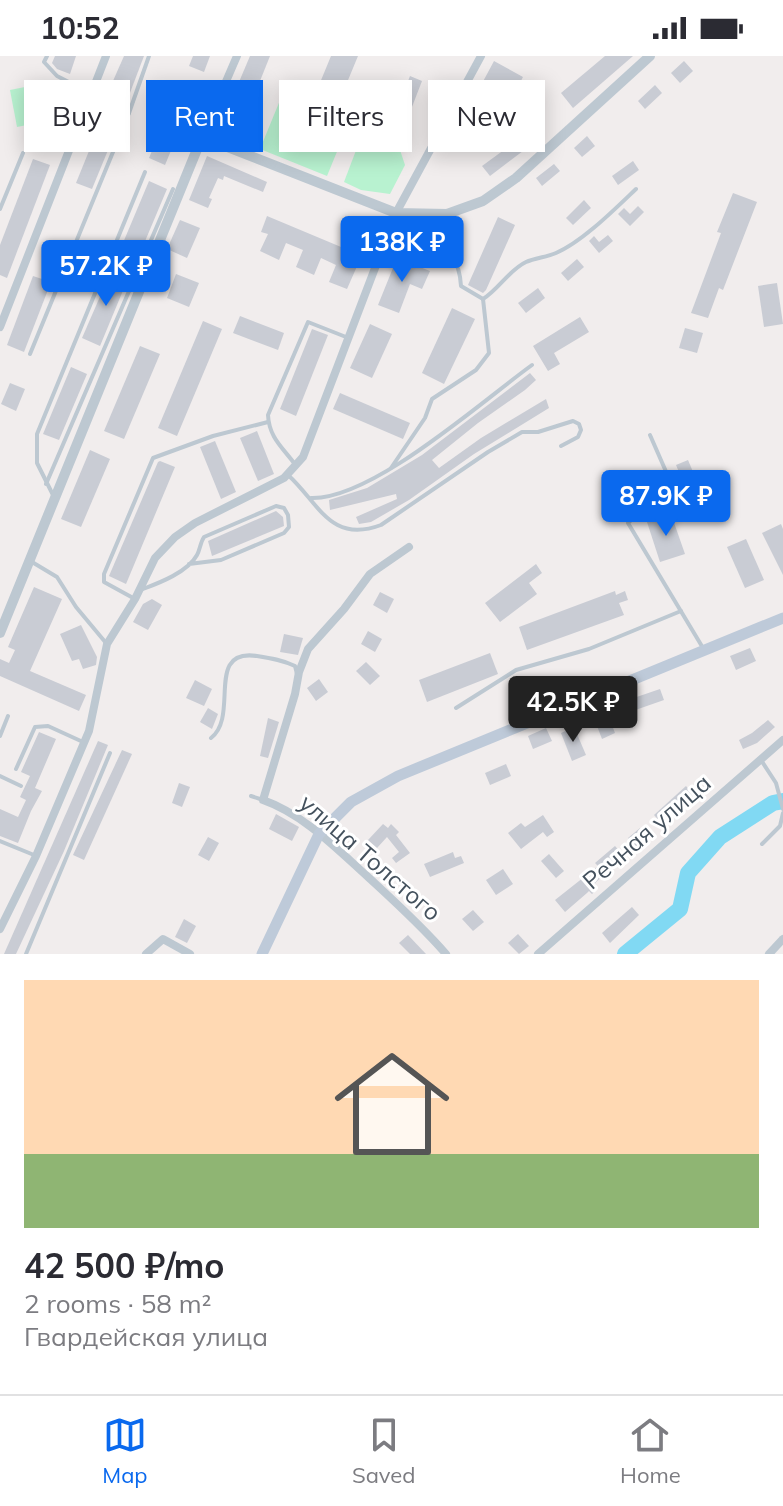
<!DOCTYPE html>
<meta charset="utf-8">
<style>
:root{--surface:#fff;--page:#f7f7f7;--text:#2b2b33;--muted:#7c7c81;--line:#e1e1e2;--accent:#0a69ee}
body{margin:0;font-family:Mulish,sans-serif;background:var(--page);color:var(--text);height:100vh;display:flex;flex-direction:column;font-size:30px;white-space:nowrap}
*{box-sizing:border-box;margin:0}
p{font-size:26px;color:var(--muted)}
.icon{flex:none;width:44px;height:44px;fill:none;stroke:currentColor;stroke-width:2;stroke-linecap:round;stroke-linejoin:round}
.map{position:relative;height:898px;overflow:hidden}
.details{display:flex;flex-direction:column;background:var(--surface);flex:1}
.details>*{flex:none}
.guide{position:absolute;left:24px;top:24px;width:736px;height:72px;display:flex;gap:16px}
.price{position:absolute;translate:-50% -68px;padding:0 18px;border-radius:8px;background:var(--accent);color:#fff;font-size:26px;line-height:52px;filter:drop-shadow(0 2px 4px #0008)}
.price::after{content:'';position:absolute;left:50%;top:48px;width:24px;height:18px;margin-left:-12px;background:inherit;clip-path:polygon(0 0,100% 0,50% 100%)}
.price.active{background:#222;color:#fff}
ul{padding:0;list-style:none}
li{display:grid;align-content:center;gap:16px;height:424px;padding:0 24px}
li span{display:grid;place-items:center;height:248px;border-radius:0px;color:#555}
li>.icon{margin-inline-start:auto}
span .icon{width:144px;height:144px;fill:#fffc;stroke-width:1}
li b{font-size:34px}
.pill{padding:0 28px;border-radius:0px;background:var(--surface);box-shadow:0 4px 20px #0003;font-size:28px;line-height:72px}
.pill.active{background:var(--accent);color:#fff}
.status{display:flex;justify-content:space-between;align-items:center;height:56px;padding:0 40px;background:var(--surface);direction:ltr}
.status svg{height:22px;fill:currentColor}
.tabs{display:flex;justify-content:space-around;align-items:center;height:112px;border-top:2px solid var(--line);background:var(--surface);font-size:22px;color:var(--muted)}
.tabs a{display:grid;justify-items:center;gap:4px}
.tabs .active{color:var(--accent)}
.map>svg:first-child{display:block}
.green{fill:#b8f2d0}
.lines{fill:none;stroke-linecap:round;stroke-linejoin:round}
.river{stroke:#81d9f3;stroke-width:16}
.building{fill:#c9ccd4}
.service{stroke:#bdc8d1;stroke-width:4}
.minor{stroke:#bdc8d1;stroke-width:8}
.tertiary{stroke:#bdc8d1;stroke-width:10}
.secondary{stroke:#becad9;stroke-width:11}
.labels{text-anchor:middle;stroke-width:6;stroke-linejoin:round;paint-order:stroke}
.street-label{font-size:24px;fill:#44515d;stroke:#fff}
</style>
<div class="status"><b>10:52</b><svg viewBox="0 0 49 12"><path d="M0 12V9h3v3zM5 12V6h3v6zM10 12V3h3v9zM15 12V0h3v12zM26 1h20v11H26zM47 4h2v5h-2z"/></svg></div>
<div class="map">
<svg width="783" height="898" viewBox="0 0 783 898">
<rect width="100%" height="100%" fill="#f1eded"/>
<g class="green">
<polygon points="30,30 37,67 17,71 10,34"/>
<polygon points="283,37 350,64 327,120 260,93"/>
<polygon points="228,58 250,65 243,82 221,73"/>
<polygon points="366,68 396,82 405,109 390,138 361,134 344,126"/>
</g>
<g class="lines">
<polyline class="river" points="625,898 680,853 688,817 720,781 773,747 783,745"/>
</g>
<g class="building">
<polygon points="55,0 76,0 70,18 57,13 52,7"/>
<polygon points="124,0 144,0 128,42 109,34"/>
<polygon points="193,0 210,0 204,16 189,10"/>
<polygon points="250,0 270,0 254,40 236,33"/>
<polygon points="331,0 358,0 346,29 398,50 410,20 422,25 405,69 317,34"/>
<polygon points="605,0 633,0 573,52 561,37"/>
<polygon points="494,5 523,21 509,48 526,57 517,75 495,64 482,89 456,76"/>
<polygon points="684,5 693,15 680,27 671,17"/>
<polygon points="655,29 662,37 645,53 638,45"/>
<polygon points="178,34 192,39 184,61 170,56"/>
<polygon points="104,58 120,65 92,133 76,127"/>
<polygon points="159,78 175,85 165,109 149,102"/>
<polygon points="587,80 595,90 582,101 574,92"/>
<polygon points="516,85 523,95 490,120 482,110"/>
<polygon points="207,100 267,126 263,136 224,120 223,124 218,122 209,142 212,143 208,152 189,144"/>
<polygon points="33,103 50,109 7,222 0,219 0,189"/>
<polygon points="633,105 639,114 618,129 612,120"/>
<polygon points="554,108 560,115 542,130 536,122"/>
<polygon points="149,125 167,133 138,202 120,194"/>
<polygon points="733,137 757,146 723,234 719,232 708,262 691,257 721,177 717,176"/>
<polygon points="584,144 591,152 573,169 566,162"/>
<polygon points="638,150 644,156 630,170 618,158 624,152 630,158"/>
<polygon points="267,160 353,196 350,205 358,208 347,233 329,226 336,209 321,202 314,219 296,211 303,194 286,187 279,204 260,195 268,178 261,176"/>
<polygon points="498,161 515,169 486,234 483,237 468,229"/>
<polygon points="180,164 200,172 187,202 167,193"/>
<polygon points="608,179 613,185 599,197 589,185 594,180 599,186"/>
<polygon points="397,202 430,215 422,233 410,228 399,257 378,249"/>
<polygon points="577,203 584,211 568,225 561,217"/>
<polygon points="112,213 129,220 100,290 82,282"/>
<polygon points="176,218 199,227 189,251 167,242"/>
<polygon points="33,220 51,226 24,296 7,289"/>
<polygon points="777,227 783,268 764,271 758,230"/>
<polygon points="538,232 545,242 526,257 518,247"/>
<polygon points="452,252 475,263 444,328 422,317"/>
<polygon points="240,260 284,277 278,294 233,277"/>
<polygon points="580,261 589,276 554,297 560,308 548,315 533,290"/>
<polygon points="203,265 222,273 177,380 158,372"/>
<polygon points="370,268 392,278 372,322 350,312"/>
<polygon points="685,272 703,277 697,297 679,292"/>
<polygon points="312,273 328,279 296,360 280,353"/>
<polygon points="140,290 160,298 124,383 104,375"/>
<polygon points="71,311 87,318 59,384 43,378"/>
<polygon points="530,317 536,324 525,334 478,367 432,404 439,412 481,382 546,343 549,352 474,398 409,444 371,466 359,468 356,461 397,443 396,438 330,454 329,444 367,432 422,399"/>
<polygon points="10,327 25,333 16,355 1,348"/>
<polygon points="340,337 410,367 403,383 333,353"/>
<polygon points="257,375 274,418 258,425 240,382"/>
<polygon points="215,385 236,436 221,443 200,391"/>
<polygon points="90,394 110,403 81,471 61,463"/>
<polygon points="688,404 699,430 687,435 676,409"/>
<polygon points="160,405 175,411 126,528 109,520 158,406"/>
<polygon points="276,455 283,461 284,470 212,500 208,485"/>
<polygon points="671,458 685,498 660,506 647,466"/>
<polygon points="781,468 783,473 783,519 762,477"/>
<polygon points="746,483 764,524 745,532 727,491"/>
<polygon points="536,508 542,517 529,527 537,538 500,566 485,547"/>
<polygon points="34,531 62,543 30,615 86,639 79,655 0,620 0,603 9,607 15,594 8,591"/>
<polygon points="615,535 616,539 625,535 628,544 619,547 624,559 527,594 519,571"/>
<polygon points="380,536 394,543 387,557 373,549"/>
<polygon points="152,543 162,549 148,574 133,566 143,548"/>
<polygon points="81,569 97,601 96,609 83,613 79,603 72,605 60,578"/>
<polygon points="368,575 382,583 375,596 361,588"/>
<polygon points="284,578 303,582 298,599 280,596"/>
<polygon points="750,592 756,605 736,614 730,600"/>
<polygon points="490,597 498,618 427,646 419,624"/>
<polygon points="366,606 380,620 370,629 356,615"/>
<polygon points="319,623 328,636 316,645 307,632"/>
<polygon points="195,624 212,633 204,650 186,642"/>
<polygon points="660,633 664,644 624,658 619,647"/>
<polygon points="208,652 218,658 212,673 200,666"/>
<polygon points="268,662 279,666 268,702 260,700"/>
<polygon points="610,664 615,677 602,683 597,670"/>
<polygon points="768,664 775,671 757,687 743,693 739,684 752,677"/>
<polygon points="574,671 586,699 572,705 561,677"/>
<polygon points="546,672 552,685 533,693 528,680"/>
<polygon points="39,676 56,683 35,732 42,735 31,755 18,787 0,780 0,753 18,761 26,744 20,741 30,720 21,716"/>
<polygon points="98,685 108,689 64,795 16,898 4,898"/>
<polygon points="122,694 132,698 84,804 73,799"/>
<polygon points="506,708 511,720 490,729 485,717"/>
<polygon points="179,727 190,731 182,751 172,747"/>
<polygon points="686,730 695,741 664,770 654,759"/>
<polygon points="276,758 299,771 292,785 269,773"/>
<polygon points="543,759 554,776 547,781 543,776 521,793 508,777 521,767 525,771"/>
<polygon points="383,768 388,772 391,768 399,776 396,779 410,797 396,807 392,802 399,796 387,781 377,792 368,784"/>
<polygon points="640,772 649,783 638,793 628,782"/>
<polygon points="208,781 219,787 209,805 198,799"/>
<polygon points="615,790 624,800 595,827 597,833 592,838 589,835 587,837 565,856 555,844 598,810 595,807"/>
<polygon points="453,796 455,802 461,800 464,807 430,821 424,808"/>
<polygon points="549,798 564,815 556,822 541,805"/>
<polygon points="503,813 513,828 496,839 486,824"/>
<polygon points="632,851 639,859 610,887 602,877"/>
<polygon points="473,854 484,866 473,875 462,863"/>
<polygon points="184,863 196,870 187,887 175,881"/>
<polygon points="518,878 529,890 519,898 508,887"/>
<polygon points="408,879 426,898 410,898 399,887"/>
</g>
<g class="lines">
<g class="service">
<polyline points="129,57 149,0"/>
<polyline points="0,153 23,97"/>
<path d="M399 159C430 179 459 189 461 230L483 243C499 233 509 214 526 206 535 202 547 201 556 197 582 186 615 153 636 133"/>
<polyline points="30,298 129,57 57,20 44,6 47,0"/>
<polyline points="650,379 671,427 628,467 703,592"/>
<path d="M294 407C282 391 269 381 268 359L308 266 346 281"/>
<polyline points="391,412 425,362 432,343 476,314 489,297 483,243"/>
<path d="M288 419C319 447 330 488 381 469L488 396 522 376H538L573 365 579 368 581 374 578 381 561 390"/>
<polyline points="46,428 173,133"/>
<polyline points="54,441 37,407 37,378 145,116"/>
<path d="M311 442C372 444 482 345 532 309"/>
<polyline points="32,506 57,521 76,551 106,587"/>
<path d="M143 533C159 527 188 516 197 499 200 494 200 487 204 481L276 450 284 452 288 459 289 471 284 477 221 504 189 508"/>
<polyline points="135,543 104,526 104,518 153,402 213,380 268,366"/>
<polyline points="456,652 516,614 589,593 681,555"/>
<polyline points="0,680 8,660"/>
<path d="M211 682C240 660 204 592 257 600 270 602 283 604 295 610L297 618"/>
<polyline points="761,704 776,727 783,753"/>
<polyline points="16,713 35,671 48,670 83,686"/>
<polyline points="0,720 21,730"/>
<polyline points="251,740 263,744"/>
<polyline points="0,785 34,799"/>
<polyline points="762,788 780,770 783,757"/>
<polyline points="26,898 110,697"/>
</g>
<g class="minor">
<polyline points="202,81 237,0"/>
<polyline points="0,271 106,0"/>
<path d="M409 491 370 518 344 553 308 593 299 616 295 638 263 744C303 758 336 792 367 820 394 845 422 870 446 898"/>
<polyline points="0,873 36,800 89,675 107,588 135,543 155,502 175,481 195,467 284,422 303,401 396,157 481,0"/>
<polyline points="146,898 163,883 190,898"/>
<polyline points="538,898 783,684"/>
<polyline points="769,898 783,883"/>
</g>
<polyline class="tertiary" points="0,577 202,81 396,157 447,158 483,145 516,122 650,0"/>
<polyline class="secondary" points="262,898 319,778 351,746 398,720 783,562"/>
</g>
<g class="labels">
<g class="street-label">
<text transform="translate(647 776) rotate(-41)" y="8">Речная улица</text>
<text transform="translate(370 802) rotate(41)" y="8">улица Толстого</text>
</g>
</g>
</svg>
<b class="price" style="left:402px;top:228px">138K ₽</b>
<b class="price" style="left:106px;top:252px">57.2K ₽</b>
<b class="price" style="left:666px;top:482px">87.9K ₽</b>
<b class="price active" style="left:573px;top:688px">42.5K ₽</b>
<div class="guide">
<a class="pill">Buy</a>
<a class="pill active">Rent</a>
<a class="pill">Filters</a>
<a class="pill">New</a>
</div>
</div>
<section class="details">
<ul>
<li><span style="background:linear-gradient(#ffd9b3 70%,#8fb573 0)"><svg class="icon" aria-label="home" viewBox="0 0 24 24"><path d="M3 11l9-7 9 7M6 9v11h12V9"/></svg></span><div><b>42 500 ₽/mo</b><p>2 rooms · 58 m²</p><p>Гвардейская улица</p></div></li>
</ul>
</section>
<nav class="tabs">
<a class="active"><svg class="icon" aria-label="map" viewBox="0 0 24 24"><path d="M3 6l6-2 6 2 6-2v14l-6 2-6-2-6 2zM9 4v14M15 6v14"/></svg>Map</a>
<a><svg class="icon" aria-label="saved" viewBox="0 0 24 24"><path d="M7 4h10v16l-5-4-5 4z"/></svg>Saved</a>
<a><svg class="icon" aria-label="home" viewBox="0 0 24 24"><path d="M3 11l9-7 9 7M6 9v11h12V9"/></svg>Home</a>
</nav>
